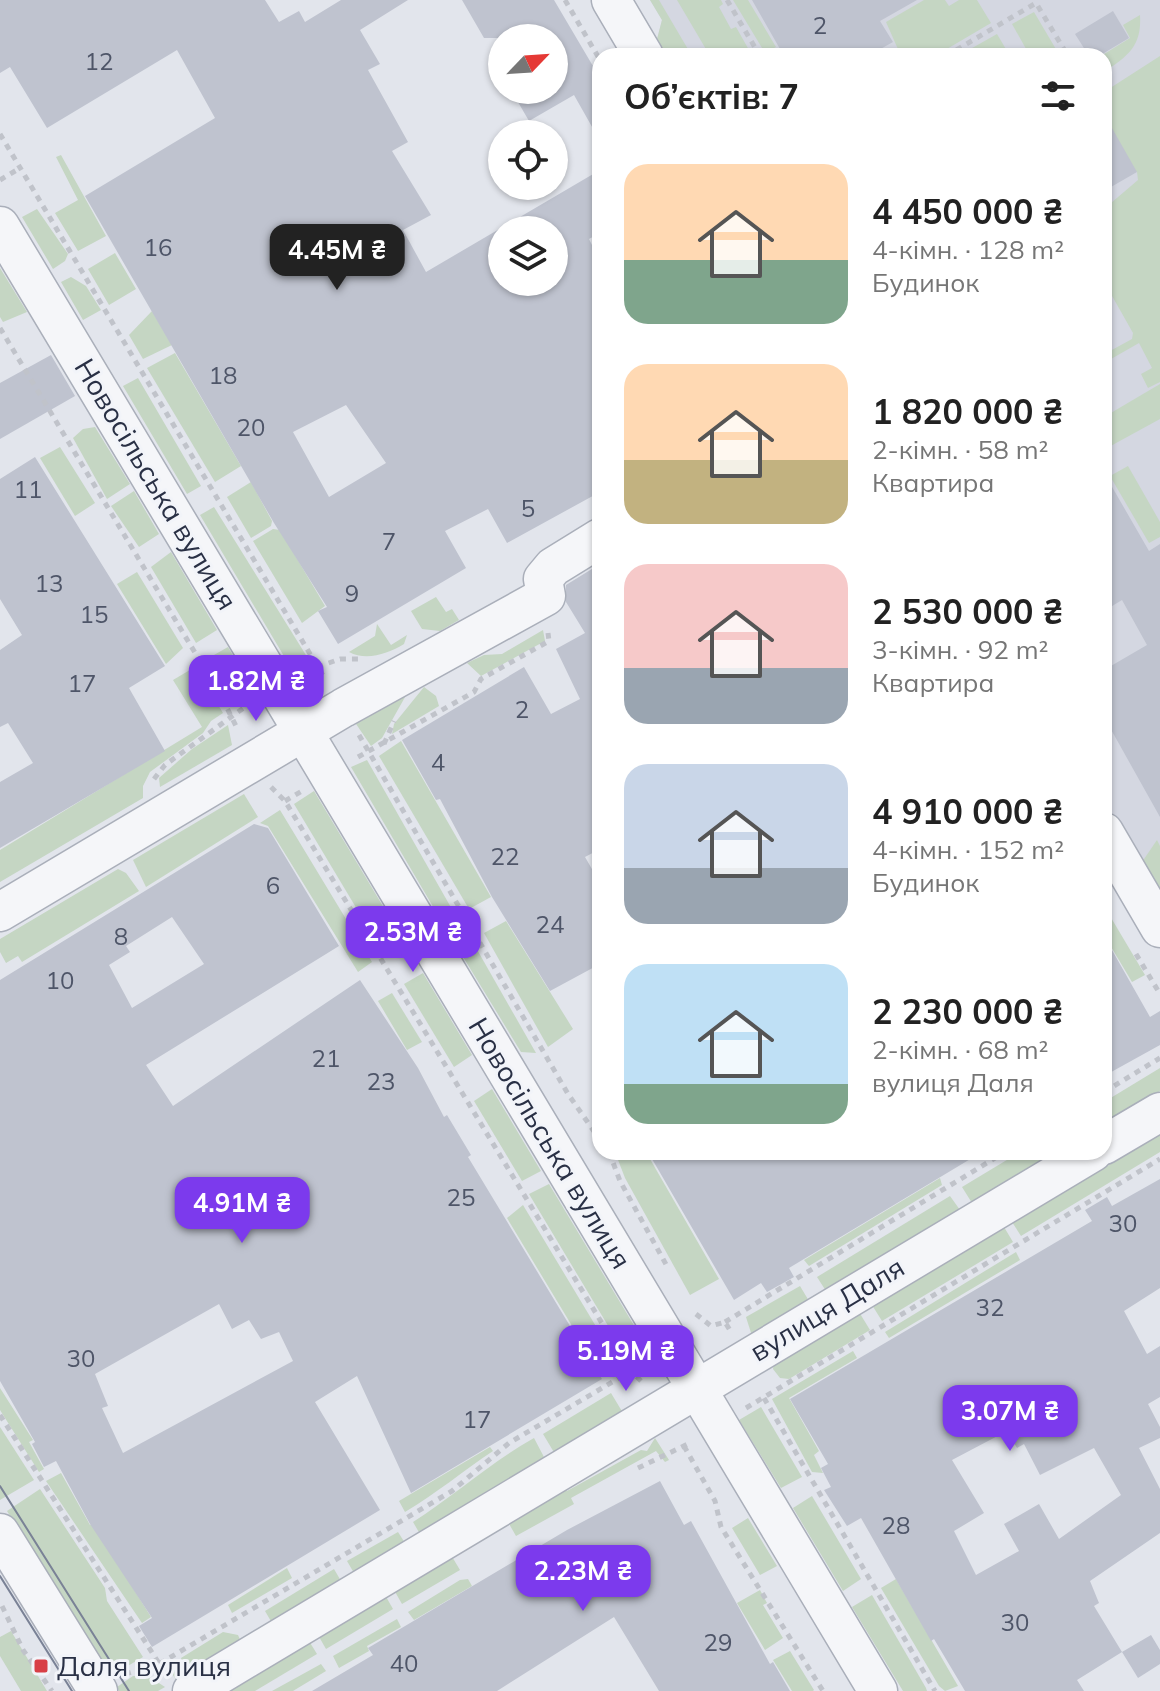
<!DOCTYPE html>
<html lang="uk">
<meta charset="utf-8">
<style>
:root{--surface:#fff;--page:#f2f2f2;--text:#222;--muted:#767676;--accent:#7c3aed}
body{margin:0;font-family:Mulish,sans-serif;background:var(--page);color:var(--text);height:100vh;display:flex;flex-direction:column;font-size:30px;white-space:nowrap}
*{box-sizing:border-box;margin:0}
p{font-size:26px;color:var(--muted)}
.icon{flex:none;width:44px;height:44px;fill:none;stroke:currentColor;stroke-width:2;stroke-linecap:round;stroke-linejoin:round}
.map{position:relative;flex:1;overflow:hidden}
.drawer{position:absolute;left:592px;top:48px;width:520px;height:1112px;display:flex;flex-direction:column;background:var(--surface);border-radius:24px;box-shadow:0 2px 6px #0004}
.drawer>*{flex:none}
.needle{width:52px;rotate:65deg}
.fabs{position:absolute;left:488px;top:24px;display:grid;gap:16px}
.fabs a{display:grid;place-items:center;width:80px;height:80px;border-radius:50%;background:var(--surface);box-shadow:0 2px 6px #0004;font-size:40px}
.price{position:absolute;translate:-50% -68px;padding:0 18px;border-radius:16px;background:var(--accent);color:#fff;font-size:26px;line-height:52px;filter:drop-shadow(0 2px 4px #0008)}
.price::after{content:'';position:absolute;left:50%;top:48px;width:24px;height:18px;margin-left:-12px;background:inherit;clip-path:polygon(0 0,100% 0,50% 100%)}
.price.selected{background:#222;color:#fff}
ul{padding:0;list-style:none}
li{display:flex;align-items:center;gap:24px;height:200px;padding:0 32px}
li span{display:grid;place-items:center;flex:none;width:224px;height:160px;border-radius:24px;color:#555}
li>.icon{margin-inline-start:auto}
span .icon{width:96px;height:96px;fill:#fffc;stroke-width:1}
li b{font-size:34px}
h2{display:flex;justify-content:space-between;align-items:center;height:96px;padding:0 32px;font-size:34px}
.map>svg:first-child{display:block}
.built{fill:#d4d7e1}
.green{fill:#c5d6c3}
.building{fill:#bfc3cf;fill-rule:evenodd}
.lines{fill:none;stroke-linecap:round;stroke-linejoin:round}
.minor-casing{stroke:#aaafba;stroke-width:41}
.path{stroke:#c0c3ca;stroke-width:5;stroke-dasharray:6 6;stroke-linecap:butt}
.minor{stroke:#f5f6f9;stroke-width:38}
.tram{stroke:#7a8296;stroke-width:2}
.poi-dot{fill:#d83f46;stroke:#f2f4f9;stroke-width:3}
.labels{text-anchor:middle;stroke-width:6;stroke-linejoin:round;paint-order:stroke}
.number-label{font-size:24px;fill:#4e5568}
.street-label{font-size:28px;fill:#293045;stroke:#f2f4f9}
.poi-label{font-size:28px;fill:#293045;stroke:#f2f4f9;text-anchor:start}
</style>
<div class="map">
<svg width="1160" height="1691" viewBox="0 0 1160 1691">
<rect width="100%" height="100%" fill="#e2e5ec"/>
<polygon class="built" points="650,0 1160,0 1160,893 1104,799 1104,56 664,56 656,43 662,20"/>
<g class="green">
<polygon points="650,0 659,0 692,56 664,56 656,43 662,20"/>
<polygon points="677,0 721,0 723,4 719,7 731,29 736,27 749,50 747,56 710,56"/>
<polygon points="733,0 748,0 776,47 765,53"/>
<polygon points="924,0 945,0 949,6 959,0 977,0 991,23 935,56 901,56 886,22"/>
<polygon points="1034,12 1060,56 1030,56 1012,24"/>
<path d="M1140 15C1142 46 1128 56 1104 72V56H1101L1130 38 1123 25Z"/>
<polygon points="997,34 1010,56 958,56"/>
<polygon points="1160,56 1160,382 1148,388 1141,374 1152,368 1139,343 1104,363 1104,338 1110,351 1132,339 1133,333 1107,287 1110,278 1104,277 1104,209 1138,180 1137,172 1104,149 1104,92"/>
<polygon points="61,155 106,236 78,251 55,213 78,200 56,157"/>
<polygon points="37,209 68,254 65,261 53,269 22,217"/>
<polygon points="115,253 136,289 109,305 88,269"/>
<polygon points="0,268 27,312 3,322 0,317"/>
<polygon points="71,277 86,286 101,310 83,320 61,282"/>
<polygon points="152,311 172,345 143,359 129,335"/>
<polygon points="175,353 241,466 215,482 147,368"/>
<polygon points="138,378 201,486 187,494 123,386"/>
<polygon points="1160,384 1160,419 1107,448 1104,417"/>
<polygon points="95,427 130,484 107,499 73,438 83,429"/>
<polygon points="60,447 95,503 75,516 40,458"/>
<polygon points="1128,466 1160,522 1160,537 1149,543 1110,476"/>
<polygon points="251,482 272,521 271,526 251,538 227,497"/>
<polygon points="134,491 159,534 139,547 111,506"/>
<polygon points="214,507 309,660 294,673 200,515"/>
<polygon points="273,529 280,530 325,606 302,623 253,541"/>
<polygon points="171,552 217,630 196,643 151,567"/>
<polygon points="137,572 183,648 166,664 117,584"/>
<polygon points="436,597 446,612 452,609 459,620 440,631 422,629 411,611"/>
<path d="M377 624 391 645 407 635 404 644C388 654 366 661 349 652L375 636Z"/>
<polygon points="543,630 545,641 481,676 467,663 484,655 502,654"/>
<polygon points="228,647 254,691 233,703 207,659"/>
<polygon points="195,667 223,713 211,721 203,733 150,772 143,786 143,798 0,882 0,850 202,727 173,680"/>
<polygon points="424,687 436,696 439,706 392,734 394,724"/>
<polygon points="409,690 382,738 371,746 352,718"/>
<polygon points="228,725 232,745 160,787 159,778 192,749"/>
<polygon points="401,741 491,897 469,909 379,756"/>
<polygon points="367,760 457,918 445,927 351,767"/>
<polygon points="314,791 405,943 385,956 294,804"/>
<polygon points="244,794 258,817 146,887 133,860"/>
<polygon points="280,810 372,962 358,972 268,826 260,823"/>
<polygon points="1157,840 1160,846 1160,893 1142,862"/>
<polygon points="118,869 126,873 139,891 22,962 18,956 6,963 0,952 0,939"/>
<polygon points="1110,916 1145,975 1132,982 1104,935 1104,919"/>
<polygon points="506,921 573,1029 548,1047 484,933"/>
<polygon points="471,939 536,1053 521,1052 457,947"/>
<polygon points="423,973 472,1055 454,1067 404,984"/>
<polygon points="392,993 422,1042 407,1050 378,1001"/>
<polygon points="1160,1068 1160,1091 1104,1124 1104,1102"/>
<polygon points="492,1089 541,1171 522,1181 474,1101"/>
<polygon points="1160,1135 1160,1152 1021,1236 1012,1222"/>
<polygon points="615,1152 646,1152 719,1279 690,1295 625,1178"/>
<polygon points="1020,1152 1058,1152 972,1203 962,1187"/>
<polygon points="940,1178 942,1185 809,1266 804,1260"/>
<polygon points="549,1184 641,1337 647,1355 639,1362 631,1360 622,1349 529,1194"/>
<polygon points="950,1196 960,1210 826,1291 817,1277"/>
<polygon points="523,1205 618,1363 601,1374 507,1218"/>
<polygon points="1004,1227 1013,1242 882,1321 872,1305"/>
<polygon points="1016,1252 1020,1260 889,1338 885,1332"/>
<polygon points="800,1286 809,1301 752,1336 746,1317"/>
<polygon points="859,1312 870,1330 789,1379 780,1378 773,1369 774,1362"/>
<polygon points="853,1351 857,1358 789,1398 819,1451 814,1455 823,1473 812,1472 772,1399"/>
<polygon points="0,1388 33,1440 29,1442 44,1469 39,1472 0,1410"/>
<polygon points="611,1393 623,1413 555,1454 543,1434"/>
<polygon points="761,1407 802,1477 781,1488 739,1420"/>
<polygon points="0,1427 34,1480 0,1500"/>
<path d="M534 1438 545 1459 420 1534 413 1522C455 1495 491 1462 534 1438Z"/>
<polygon points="655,1438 669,1460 665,1462 656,1451 571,1498 574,1504 516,1536 508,1522 564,1488 567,1491 641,1450 647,1451"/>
<path d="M490 1447 493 1451C463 1471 437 1493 405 1512L399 1501Z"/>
<polygon points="61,1473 90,1525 93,1524 151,1617 142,1623 46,1481"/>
<polygon points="40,1489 105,1588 107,1601 143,1657 126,1667 105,1668 7,1511"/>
<polygon points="812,1496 861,1579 843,1591 793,1508"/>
<polygon points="748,1518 777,1566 760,1575 732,1528"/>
<polygon points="398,1532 405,1543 354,1573 347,1561"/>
<polygon points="451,1555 460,1570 402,1604 394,1590"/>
<polygon points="287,1568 292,1578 232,1613 228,1605"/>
<polygon points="334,1569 341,1581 272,1623 265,1611"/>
<polygon points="468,1579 472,1586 414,1620 408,1612 460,1580"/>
<polygon points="896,1579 958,1686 945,1691 939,1686 881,1588"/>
<polygon points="760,1590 767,1603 763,1605 783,1638 765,1650 737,1603"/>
<polygon points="385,1595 393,1609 326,1649 318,1635"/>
<polygon points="872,1595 926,1688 927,1691 903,1691 852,1607"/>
<polygon points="397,1619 401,1627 367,1646 369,1651 339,1668 333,1656"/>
<polygon points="11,1631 47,1691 21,1691 0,1656 0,1637"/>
<polygon points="223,1632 238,1635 241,1642 176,1680 171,1672 183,1664 181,1658"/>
<polygon points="309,1641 317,1654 255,1691 225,1691"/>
<polygon points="790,1651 814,1690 813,1691 792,1691 773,1660"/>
<polygon points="321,1664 326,1671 293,1691 272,1691"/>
<polygon points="133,1676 148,1676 165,1687 158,1691 119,1691 117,1687"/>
</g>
<g class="building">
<path d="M0 0H265L279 22 299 11 305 22 341 0H408L360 30 380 64 368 70 408 142 392 151 431 215 403 230 426 272 600 170V233L589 239 600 261V492L507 543 488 509 445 531 466 568 338 644 318 611 327 607 274 523 85 196 215 118 177 50 47 128 10 67 0 73ZM502 230H554V282H502ZM346 405 386 463 329 497 293 432Z"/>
<polygon points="462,0 554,0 600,78 600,141 574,95 529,121 511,90 554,90 554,38 484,38"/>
<polygon points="752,0 917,0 880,21 893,42 868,56 784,56"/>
<polygon points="1113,11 1129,38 1099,56 1089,56 1075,34"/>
<polygon points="1104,114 1137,172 1104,191"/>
<polygon points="51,355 75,396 0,439 0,383"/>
<polygon points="35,457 165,666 129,688 165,751 0,848 0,782 33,763 8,723 0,727 0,650 22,635 0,599 0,479"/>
<polygon points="1104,473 1149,551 1160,544 1160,817 1104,717 1104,670 1147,645 1122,600 1104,611"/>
<polygon points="600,564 600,849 585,857 600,883 600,964 550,991 492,897 440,799 436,800 402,740 524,667 551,714 580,699 556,649 585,633 566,602 566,585"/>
<path d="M254 824 268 828 339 946 146 1065 173 1106 360 980 418 1068 444 1117 447 1115 471 1155 468 1157 602 1379 411 1493 357 1376 315 1402 380 1510 152 1647 139 1626 152 1618 90 1524 56 1461 44 1467 32 1444 35 1442 0 1381V980ZM172 917 204 964 132 1008 109 965 130 952 126 946ZM219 1304 232 1329 249 1320 261 1339 279 1332 293 1361 123 1453 102 1408 108 1406 95 1374Z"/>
<polygon points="1104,936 1150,1017 1160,1011 1160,1045 1104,1076"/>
<polygon points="648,1152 982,1152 789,1268 794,1277 767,1292 761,1283 734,1300"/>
<path d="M1160 1179V1288L1124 1311 1147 1354 1160 1346V1397L1148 1404 1160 1427V1438L1139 1448 1160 1489V1533L1090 1581 1099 1603 1094 1606 1122 1652 1077 1680 1084 1691H965L934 1639 931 1641 861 1518 847 1526 824 1490 831 1487 821 1468 828 1464 790 1399 1092 1221 1085 1210 1107 1197 1112 1206ZM1007 1431 1017 1448 1024 1444 1040 1475 1094 1448 1121 1495 1059 1539 1039 1504 1004 1524 1019 1551 976 1575 954 1531 984 1513 952 1460Z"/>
<polygon points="660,1481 684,1525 691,1521 770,1664 773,1662 790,1691 659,1691 614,1617 497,1691 312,1691 373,1655 368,1648 567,1530"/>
<polygon points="1151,1635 1160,1650 1160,1664 1138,1678 1122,1652"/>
</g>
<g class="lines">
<g class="minor-casing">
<g id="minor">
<polyline points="611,0 644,56"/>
<polyline points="0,226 878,1691"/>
<polyline points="1104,832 1160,928"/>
<polyline points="0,912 343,708 546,596 543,579 553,567 600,538"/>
<polyline points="1104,1145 1160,1112"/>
<polyline points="0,1533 98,1691"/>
<polyline points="192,1691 1093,1152"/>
</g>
</g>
<g class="path">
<polyline points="565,0 600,60"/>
<polyline points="727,0 760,56"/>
<polyline points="773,56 781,51"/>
<polyline points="946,56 1036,3 1068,56"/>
<polyline points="0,134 325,679"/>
<polyline points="0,180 20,168"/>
<polyline points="0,328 221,696 238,730"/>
<polyline points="306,671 340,659 358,659"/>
<polyline points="359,735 568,1094 600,1140"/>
<polyline points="384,744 394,721"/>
<polyline points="358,757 474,692 481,679 549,641 548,633"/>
<polyline points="154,779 165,765 249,704"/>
<polyline points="271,787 285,801 631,1371 644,1364"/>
<polyline points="285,801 302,791"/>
<polyline points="1136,954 1160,994"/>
<polyline points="1104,1092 1160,1058"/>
<polyline points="609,1152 620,1181 668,1268"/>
<polyline points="696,1314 711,1326 725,1322 731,1332"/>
<polyline points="725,1322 1005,1152"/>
<polyline points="764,1398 935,1691"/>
<polyline points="746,1408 1160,1159"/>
<polyline points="0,1415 160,1665"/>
<polyline points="684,1446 715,1501 721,1527 823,1691"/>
<polyline points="638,1468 690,1443"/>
<polyline points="2,1606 23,1650 52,1691"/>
<polyline points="125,1674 159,1664 452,1491 509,1443 631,1371 644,1384"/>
</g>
<use href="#minor" class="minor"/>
<g class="tram">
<polyline points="0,1486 129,1691"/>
<polyline points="0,1576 72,1691"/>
</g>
</g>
<rect class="poi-dot" x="33" y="1658" width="16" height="16" rx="4"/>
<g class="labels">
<g class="number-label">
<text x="820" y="34">2</text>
<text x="99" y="70">12</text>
<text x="158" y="256">16</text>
<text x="223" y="384">18</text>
<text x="251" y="436">20</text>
<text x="28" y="498">11</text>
<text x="528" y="517">5</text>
<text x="389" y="550">7</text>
<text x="49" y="592">13</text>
<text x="352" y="602">9</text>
<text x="94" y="623">15</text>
<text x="82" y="692">17</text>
<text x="522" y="718">2</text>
<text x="438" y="771">4</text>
<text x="505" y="865">22</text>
<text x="273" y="894">6</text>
<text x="550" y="933">24</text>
<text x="121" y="945">8</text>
<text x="60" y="989">10</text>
<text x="326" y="1067">21</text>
<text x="381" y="1090">23</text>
<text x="461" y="1206">25</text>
<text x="1123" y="1232">30</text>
<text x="990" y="1316">32</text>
<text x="81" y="1367">30</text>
<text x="477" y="1428">17</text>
<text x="896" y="1534">28</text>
<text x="1015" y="1631">30</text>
<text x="718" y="1651">29</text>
<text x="404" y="1672">40</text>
</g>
<g class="street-label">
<text transform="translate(156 484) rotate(59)" y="10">Новосільська вулиця</text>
<text transform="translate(550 1143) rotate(59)" y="10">Новосільська вулиця</text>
<text transform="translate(827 1309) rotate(-31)" y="10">вулиця Даля</text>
</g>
<g class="poi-label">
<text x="57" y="1676">Даля вулиця</text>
</g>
</g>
</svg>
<div class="fabs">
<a><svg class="needle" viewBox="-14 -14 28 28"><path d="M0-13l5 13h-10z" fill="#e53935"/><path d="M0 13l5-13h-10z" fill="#767676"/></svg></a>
<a><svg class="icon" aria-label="locate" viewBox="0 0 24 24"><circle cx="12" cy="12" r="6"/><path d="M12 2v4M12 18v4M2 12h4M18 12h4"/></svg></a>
<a><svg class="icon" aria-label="layers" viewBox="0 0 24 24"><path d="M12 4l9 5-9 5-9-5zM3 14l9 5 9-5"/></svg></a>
</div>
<b class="price selected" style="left:337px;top:292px">4.45M ₴</b>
<b class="price" style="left:256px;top:723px">1.82M ₴</b>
<b class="price" style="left:413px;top:974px">2.53M ₴</b>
<b class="price" style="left:242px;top:1245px">4.91M ₴</b>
<b class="price" style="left:626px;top:1393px">5.19M ₴</b>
<b class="price" style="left:1010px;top:1453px">3.07M ₴</b>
<b class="price" style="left:583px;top:1613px">2.23M ₴</b>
<section class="drawer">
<h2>Об’єктів: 7<svg class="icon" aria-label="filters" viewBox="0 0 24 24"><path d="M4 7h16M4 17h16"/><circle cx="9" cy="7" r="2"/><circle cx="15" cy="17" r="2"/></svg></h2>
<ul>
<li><span style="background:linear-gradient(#ffd9b3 60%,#7fa58c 0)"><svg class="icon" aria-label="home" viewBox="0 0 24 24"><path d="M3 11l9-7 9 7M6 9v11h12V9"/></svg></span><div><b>4 450 000 ₴</b><p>4-кімн. · 128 m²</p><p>Будинок</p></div></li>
<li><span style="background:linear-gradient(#ffd9b3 60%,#c2b280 0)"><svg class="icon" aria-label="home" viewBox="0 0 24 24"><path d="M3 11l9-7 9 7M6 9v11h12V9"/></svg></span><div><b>1 820 000 ₴</b><p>2-кімн. · 58 m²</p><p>Квартира</p></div></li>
<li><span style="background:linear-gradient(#f6c9c9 65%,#9aa5b1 0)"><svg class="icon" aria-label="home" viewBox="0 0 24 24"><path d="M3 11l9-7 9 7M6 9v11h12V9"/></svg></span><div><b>2 530 000 ₴</b><p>3-кімн. · 92 m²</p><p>Квартира</p></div></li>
<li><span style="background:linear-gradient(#c9d6e8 65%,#9aa5b1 0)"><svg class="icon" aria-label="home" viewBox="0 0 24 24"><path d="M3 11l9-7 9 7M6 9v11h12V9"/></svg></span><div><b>4 910 000 ₴</b><p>4-кімн. · 152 m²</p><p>Будинок</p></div></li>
<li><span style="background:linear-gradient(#bfe0f5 75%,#7fa58c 0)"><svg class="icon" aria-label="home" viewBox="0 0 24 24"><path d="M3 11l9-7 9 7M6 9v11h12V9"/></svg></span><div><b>2 230 000 ₴</b><p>2-кімн. · 68 m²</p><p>вулиця Даля</p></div></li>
</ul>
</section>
</div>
